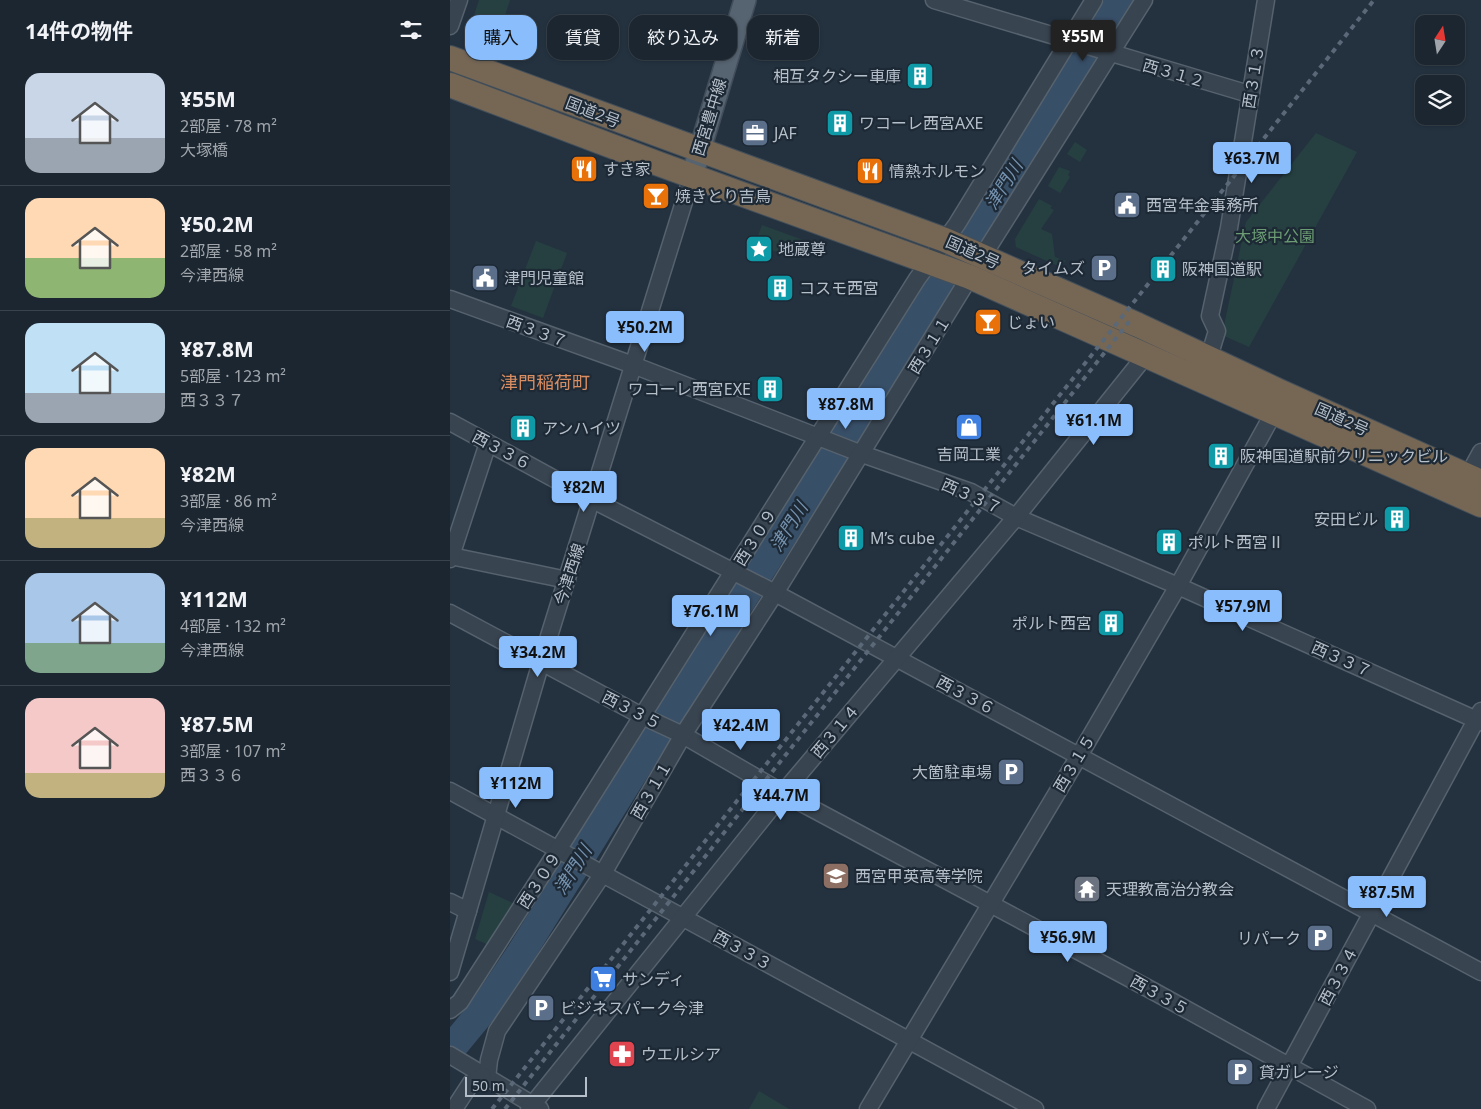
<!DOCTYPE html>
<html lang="ja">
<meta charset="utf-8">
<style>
:root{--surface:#1b2630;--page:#242e38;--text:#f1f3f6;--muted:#a0a5ab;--line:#39434c;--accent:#8abdfb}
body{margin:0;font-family:"Noto Sans","Noto Sans JP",sans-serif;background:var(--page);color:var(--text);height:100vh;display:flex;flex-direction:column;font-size:19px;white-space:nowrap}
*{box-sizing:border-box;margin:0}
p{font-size:16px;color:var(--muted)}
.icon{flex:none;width:28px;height:28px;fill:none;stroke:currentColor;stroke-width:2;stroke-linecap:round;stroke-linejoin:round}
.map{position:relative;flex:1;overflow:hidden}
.details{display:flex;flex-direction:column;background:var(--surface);width:450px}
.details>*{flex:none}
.hud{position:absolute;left:15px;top:15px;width:475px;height:45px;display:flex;gap:10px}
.needle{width:32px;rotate:12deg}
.controls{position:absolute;left:965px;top:15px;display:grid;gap:10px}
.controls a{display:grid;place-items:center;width:50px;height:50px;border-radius:10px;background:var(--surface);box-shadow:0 1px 4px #0004,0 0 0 1px var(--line);font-size:25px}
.scale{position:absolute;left:15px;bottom:12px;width:122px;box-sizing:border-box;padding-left:5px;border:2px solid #b5bfca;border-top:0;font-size:14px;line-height:18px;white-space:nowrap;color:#b5bfca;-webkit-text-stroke:4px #1d2935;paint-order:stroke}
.price{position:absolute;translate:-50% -42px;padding:0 11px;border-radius:5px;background:var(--accent);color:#111;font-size:16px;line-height:32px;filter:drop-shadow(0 1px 2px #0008)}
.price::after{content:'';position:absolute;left:50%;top:30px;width:15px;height:11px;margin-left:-8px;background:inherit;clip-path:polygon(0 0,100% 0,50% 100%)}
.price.on{background:#222;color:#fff}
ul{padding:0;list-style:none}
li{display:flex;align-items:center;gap:15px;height:125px;padding:0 25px}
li+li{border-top:1px solid var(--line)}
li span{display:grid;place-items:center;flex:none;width:140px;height:100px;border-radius:15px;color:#555}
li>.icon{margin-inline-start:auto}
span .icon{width:60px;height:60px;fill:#fffc;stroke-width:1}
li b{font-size:21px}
h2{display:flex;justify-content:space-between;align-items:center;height:60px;padding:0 25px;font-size:21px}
.chip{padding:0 18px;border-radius:15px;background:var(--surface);box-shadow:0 1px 4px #0004,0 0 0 1px var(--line);font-size:18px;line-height:45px}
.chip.on{background:var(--accent);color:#111}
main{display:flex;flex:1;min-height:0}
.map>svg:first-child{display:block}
.green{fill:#264041}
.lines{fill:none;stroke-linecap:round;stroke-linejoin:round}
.river{stroke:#384f68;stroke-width:29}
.minor-casing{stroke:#56626d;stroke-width:19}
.major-casing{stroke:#424d59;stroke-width:24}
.highway-casing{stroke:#434f5a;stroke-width:26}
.minor{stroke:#384450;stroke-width:16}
.major{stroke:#566370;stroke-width:21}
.highway{stroke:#766755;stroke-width:24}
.rail{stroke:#5a6877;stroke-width:4;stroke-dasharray:5 5;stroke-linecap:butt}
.labels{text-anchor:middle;stroke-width:4.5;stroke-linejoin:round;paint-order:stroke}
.street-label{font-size:16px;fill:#b5bfca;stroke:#1d2935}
.poi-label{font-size:16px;fill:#b5bfca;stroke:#1d2935;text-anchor:start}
.park-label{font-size:16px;fill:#6b9c73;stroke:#1d2935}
.water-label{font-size:18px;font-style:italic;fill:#7491ae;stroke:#1d2935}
.neighbourhood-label{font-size:18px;fill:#d88d62;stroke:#1d2935}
</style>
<main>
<section class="details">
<h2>14件の物件<svg class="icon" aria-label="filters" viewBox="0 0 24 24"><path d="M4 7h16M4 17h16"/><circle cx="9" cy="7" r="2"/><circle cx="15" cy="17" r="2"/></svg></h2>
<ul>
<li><span style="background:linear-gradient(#c9d6e8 65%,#9aa5b1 0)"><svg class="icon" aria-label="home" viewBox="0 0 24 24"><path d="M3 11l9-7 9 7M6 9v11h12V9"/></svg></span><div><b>¥55M</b><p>2部屋 · 78 m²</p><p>大塚橋</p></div></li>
<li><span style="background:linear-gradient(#ffd9b3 60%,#8fb573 0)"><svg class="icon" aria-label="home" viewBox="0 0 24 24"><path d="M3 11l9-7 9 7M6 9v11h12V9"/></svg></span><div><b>¥50.2M</b><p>2部屋 · 58 m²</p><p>今津西線</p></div></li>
<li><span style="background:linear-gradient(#bfe0f5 70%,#9aa5b1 0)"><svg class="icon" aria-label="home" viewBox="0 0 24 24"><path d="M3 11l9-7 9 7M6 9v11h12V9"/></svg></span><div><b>¥87.8M</b><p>5部屋 · 123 m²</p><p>西３３７</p></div></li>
<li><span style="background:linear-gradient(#ffd9b3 70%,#c2b280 0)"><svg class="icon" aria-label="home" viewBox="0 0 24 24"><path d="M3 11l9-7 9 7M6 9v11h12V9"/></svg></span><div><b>¥82M</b><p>3部屋 · 86 m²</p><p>今津西線</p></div></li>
<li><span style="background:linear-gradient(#a9c7e8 70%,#7fa58c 0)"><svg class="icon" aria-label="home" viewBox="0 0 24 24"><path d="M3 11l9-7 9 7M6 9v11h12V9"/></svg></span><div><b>¥112M</b><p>4部屋 · 132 m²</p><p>今津西線</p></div></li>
<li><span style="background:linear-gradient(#f6c9c9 75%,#c2b280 0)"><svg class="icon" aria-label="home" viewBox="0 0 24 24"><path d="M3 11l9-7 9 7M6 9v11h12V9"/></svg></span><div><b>¥87.5M</b><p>3部屋 · 107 m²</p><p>西３３６</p></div></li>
</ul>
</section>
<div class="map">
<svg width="1031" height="1109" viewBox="0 0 1031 1109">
<rect width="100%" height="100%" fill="#243240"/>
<g class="green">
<polygon points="29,0 60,0 47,39 20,28"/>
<polygon points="866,133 907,152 799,347 772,335 796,222"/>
<polygon points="625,142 637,150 630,162 617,154"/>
<polygon points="609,167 620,171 618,175 620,177 610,193 598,186"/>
<polygon points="589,199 602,206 600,208 604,210 591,229 602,234 605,257 616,261 608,266 566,247 565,239"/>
<polygon points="312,225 353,240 346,259 305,244"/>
<polygon points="86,241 117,253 93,318 61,306"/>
<polygon points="39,892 65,904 41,946 25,939"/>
<polygon points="309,1091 339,1109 299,1109"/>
</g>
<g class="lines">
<polyline class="river" points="0,1050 33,1010 71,953 234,691 671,0"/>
<g class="minor-casing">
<g id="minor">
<polyline points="484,0 799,94"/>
<polyline points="0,26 9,0"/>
<polyline points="0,299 183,365 412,454 521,492 566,517 728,586 1031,722"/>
<polyline points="759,357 767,331 760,316 779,228 816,0"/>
<polyline points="0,422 143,500 325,593 1031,972"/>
<polyline points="1013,485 1031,452"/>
<polyline points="1,556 117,580"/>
<polyline points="0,559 38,443"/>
<polyline points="0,613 192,716 233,735 333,793 703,991 917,1109"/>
<polyline points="0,791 585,1109"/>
<polyline points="0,902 18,911"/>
<polyline points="0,972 91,662 242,176"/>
<polyline points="0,1010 10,1002 108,850 467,279 507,224 644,0"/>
<polyline points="0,1055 90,1109"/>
<polyline points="37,1078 39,1060 47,1031 152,875 233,735 325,593 532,257 694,0"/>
<polyline points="4,1109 21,1083 33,1076"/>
<polyline points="79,1109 333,793 566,517 696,355"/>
<polyline points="418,1109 629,756 728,586 823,414"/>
<polyline points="816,1109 1031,711"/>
</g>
</g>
<g class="major-casing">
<polyline id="major" points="242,176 295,0"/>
</g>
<g class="highway-casing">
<g id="highway">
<polyline points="0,58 495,240 688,325 829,391 1031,482"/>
<polyline points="0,85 209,164 520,277 1031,505"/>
</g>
</g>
<use href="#minor" class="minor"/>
<use href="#major" class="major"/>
<use href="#highway" class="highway"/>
<g class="rail">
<polyline points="42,1109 924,0"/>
<polyline points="55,1109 682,318"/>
</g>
</g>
<defs>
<g id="building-square" transform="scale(1.4375)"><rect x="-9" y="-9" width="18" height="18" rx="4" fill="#0f9aa8" stroke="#1d2935"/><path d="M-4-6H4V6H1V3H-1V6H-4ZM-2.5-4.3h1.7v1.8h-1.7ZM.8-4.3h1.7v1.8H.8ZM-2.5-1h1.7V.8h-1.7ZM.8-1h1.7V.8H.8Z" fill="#fff"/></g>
<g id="office-square" transform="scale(1.4375)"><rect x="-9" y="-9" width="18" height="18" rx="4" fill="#5c6f8a" stroke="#1d2935"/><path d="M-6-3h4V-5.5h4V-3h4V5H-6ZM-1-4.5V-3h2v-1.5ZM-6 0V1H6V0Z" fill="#fff"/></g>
<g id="restaurant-square" transform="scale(1.4375)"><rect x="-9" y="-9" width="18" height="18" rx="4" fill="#e8710a" stroke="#1d2935"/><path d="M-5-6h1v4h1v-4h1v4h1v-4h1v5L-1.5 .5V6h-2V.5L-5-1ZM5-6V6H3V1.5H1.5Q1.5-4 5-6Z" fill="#fff"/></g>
<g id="bar-square" transform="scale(1.4375)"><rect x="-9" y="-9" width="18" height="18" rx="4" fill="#e8710a" stroke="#1d2935"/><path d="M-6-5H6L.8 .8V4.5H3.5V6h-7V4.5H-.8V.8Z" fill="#fff"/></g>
<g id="civic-square" transform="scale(1.4375)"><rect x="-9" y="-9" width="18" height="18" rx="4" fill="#5c6f8a" stroke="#1d2935"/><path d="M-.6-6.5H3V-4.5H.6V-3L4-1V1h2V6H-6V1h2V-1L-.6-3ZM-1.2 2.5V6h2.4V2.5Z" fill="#fff"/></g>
<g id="sight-square" transform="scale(1.4375)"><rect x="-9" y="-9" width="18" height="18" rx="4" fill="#0f9aa8" stroke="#1d2935"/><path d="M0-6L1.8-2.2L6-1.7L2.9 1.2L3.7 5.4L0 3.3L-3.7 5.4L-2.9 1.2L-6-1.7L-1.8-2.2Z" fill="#fff"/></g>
<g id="parking-square" transform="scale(1.4375)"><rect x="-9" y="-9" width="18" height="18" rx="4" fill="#5c6f8a" stroke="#1d2935"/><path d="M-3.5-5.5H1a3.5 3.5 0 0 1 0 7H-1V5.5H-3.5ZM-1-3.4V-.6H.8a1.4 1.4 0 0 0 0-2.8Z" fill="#fff"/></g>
<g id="shop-square" transform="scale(1.4375)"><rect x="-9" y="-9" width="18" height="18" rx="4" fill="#3f7fe0" stroke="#1d2935"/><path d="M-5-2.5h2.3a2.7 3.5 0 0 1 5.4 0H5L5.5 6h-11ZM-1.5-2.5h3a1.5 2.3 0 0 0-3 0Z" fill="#fff"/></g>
<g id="school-square" transform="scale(1.4375)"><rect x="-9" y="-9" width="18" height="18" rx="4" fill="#8d6e63" stroke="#1d2935"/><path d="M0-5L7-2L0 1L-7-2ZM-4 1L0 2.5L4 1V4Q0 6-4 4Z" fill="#fff"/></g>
<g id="temple-square" transform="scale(1.4375)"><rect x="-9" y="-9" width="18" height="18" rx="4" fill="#6b7280" stroke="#1d2935"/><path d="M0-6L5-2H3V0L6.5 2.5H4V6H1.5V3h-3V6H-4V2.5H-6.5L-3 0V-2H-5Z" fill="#fff"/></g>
<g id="supermarket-square" transform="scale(1.4375)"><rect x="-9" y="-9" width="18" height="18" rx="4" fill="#3f7fe0" stroke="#1d2935"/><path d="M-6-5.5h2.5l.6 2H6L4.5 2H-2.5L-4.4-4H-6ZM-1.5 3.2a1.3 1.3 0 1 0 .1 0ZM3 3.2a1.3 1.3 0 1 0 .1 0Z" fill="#fff"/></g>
<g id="pharmacy-square" transform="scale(1.4375)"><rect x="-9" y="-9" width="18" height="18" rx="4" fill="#e0444e" stroke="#1d2935"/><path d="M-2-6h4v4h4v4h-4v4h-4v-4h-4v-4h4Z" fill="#fff"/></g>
</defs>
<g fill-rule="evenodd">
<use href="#building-square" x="470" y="76"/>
<use href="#building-square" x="390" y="123"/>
<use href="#office-square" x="305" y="133"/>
<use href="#restaurant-square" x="134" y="169"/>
<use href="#restaurant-square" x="420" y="171"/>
<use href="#bar-square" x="206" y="196"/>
<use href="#civic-square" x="677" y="205"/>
<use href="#sight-square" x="309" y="249"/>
<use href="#parking-square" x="654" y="268"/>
<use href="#building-square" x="713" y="269"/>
<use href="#civic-square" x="35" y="278"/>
<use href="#building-square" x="330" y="288"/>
<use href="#bar-square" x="538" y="322"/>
<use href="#building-square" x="320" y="389"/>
<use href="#shop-square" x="519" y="427"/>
<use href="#building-square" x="73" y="428"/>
<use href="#building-square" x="771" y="456"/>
<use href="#building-square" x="947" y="519"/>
<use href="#building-square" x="401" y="538"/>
<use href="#building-square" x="719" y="542"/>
<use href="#building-square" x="661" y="623"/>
<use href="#parking-square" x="561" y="772"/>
<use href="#school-square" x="386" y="876"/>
<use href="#temple-square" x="637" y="889"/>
<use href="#parking-square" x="870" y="938"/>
<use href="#supermarket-square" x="153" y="979"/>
<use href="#parking-square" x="91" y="1008"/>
<use href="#pharmacy-square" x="172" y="1054"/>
<use href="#parking-square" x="790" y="1072"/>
</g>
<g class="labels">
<g class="street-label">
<text transform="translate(724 73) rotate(16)" y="6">西３１２</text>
<text transform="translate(803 77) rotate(-81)" y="6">西３１３</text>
<text transform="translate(143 112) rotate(21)" y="6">国道2号</text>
<text transform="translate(259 117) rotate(-73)" y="6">西宮豊中線</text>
<text transform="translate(523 252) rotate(24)" y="6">国道2号</text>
<text transform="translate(87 331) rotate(20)" y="6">西３３７</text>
<text transform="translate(479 345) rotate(-58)" y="6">西３１１</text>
<text transform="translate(892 419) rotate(24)" y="6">国道2号</text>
<text transform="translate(52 450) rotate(28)" y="6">西３３６</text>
<text transform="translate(522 496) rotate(24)" y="6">西３３７</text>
<text transform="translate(305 537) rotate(-58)" y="6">西３０９</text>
<text transform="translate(119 574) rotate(-72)" y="6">今津西線</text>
<text transform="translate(892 659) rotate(24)" y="6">西３３７</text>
<text transform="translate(516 695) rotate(28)" y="6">西３３６</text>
<text transform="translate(182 710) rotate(27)" y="6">西３３５</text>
<text transform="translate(385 731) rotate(-50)" y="6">西３１４</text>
<text transform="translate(624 763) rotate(-59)" y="6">西３１５</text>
<text transform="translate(201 790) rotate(-60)" y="6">西３１１</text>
<text transform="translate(89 880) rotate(-57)" y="6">西３０９</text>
<text transform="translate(293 950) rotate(29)" y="6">西３３３</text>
<text transform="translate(888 976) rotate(-62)" y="6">西３３４</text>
<text transform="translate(710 995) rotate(29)" y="6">西３３５</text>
</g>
<g class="poi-label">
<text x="451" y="82" text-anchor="end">相互タクシー車庫</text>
<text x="409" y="129">ワコーレ西宮AXE</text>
<text x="324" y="139">JAF</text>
<text x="153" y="175">すき家</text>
<text x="439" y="177">情熱ホルモン</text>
<text x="225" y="202">焼きとり吉鳥</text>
<text x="696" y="211">西宮年金事務所</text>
<text x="328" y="255">地蔵尊</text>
<text x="635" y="274" text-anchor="end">タイムズ</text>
<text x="732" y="275">阪神国道駅</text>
<text x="54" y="284">津門児童館</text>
<text x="349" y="294">コスモ西宮</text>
<text x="557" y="328">じょい</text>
<text x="301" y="395" text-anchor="end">ワコーレ西宮EXE</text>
<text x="92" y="434">アンハイツ</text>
<text x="519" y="460" text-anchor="middle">吉岡工業</text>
<text x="790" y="462">阪神国道駅前クリニックビル</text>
<text x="928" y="525" text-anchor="end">安田ビル</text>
<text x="420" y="544">M’s cube</text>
<text x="738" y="548">ポルト西宮Ⅱ</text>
<text x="642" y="629" text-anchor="end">ポルト西宮</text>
<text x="542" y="778" text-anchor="end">大箇駐車場</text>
<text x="405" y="882">西宮甲英高等学院</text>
<text x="656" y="895">天理教高治分教会</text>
<text x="851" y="944" text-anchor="end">リパーク</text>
<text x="172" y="985">サンディ</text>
<text x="110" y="1014">ビジネスパーク今津</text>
<text x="191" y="1060">ウエルシア</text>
<text x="809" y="1078">貸ガレージ</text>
</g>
<g class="park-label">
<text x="825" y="242">大塚中公園</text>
</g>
<g class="water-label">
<text transform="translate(554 185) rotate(-58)" y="6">津門川</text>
<text transform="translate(339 527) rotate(-58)" y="6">津門川</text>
<text transform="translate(123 870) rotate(-58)" y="6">津門川</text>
</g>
<g class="neighbourhood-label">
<text x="95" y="389">津門稲荷町</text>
</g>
</g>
</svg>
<div class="controls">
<a><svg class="needle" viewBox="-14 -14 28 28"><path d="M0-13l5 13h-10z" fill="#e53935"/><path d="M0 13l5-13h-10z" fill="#a0a5ab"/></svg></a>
<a><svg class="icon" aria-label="layers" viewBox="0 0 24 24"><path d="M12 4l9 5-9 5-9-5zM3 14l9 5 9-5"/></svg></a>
</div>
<div class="scale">50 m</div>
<b class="price on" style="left:633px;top:62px">¥55M</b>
<b class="price" style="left:802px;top:184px">¥63.7M</b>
<b class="price" style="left:195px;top:353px">¥50.2M</b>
<b class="price" style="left:396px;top:430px">¥87.8M</b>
<b class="price" style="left:644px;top:446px">¥61.1M</b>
<b class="price" style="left:134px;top:513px">¥82M</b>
<b class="price" style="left:793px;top:632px">¥57.9M</b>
<b class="price" style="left:261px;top:637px">¥76.1M</b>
<b class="price" style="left:88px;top:678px">¥34.2M</b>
<b class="price" style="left:291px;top:751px">¥42.4M</b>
<b class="price" style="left:66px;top:809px">¥112M</b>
<b class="price" style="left:331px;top:821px">¥44.7M</b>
<b class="price" style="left:937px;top:918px">¥87.5M</b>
<b class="price" style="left:618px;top:963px">¥56.9M</b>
<div class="hud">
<a class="chip on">購入</a>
<a class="chip">賃貸</a>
<a class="chip">絞り込み</a>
<a class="chip">新着</a>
</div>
</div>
</main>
